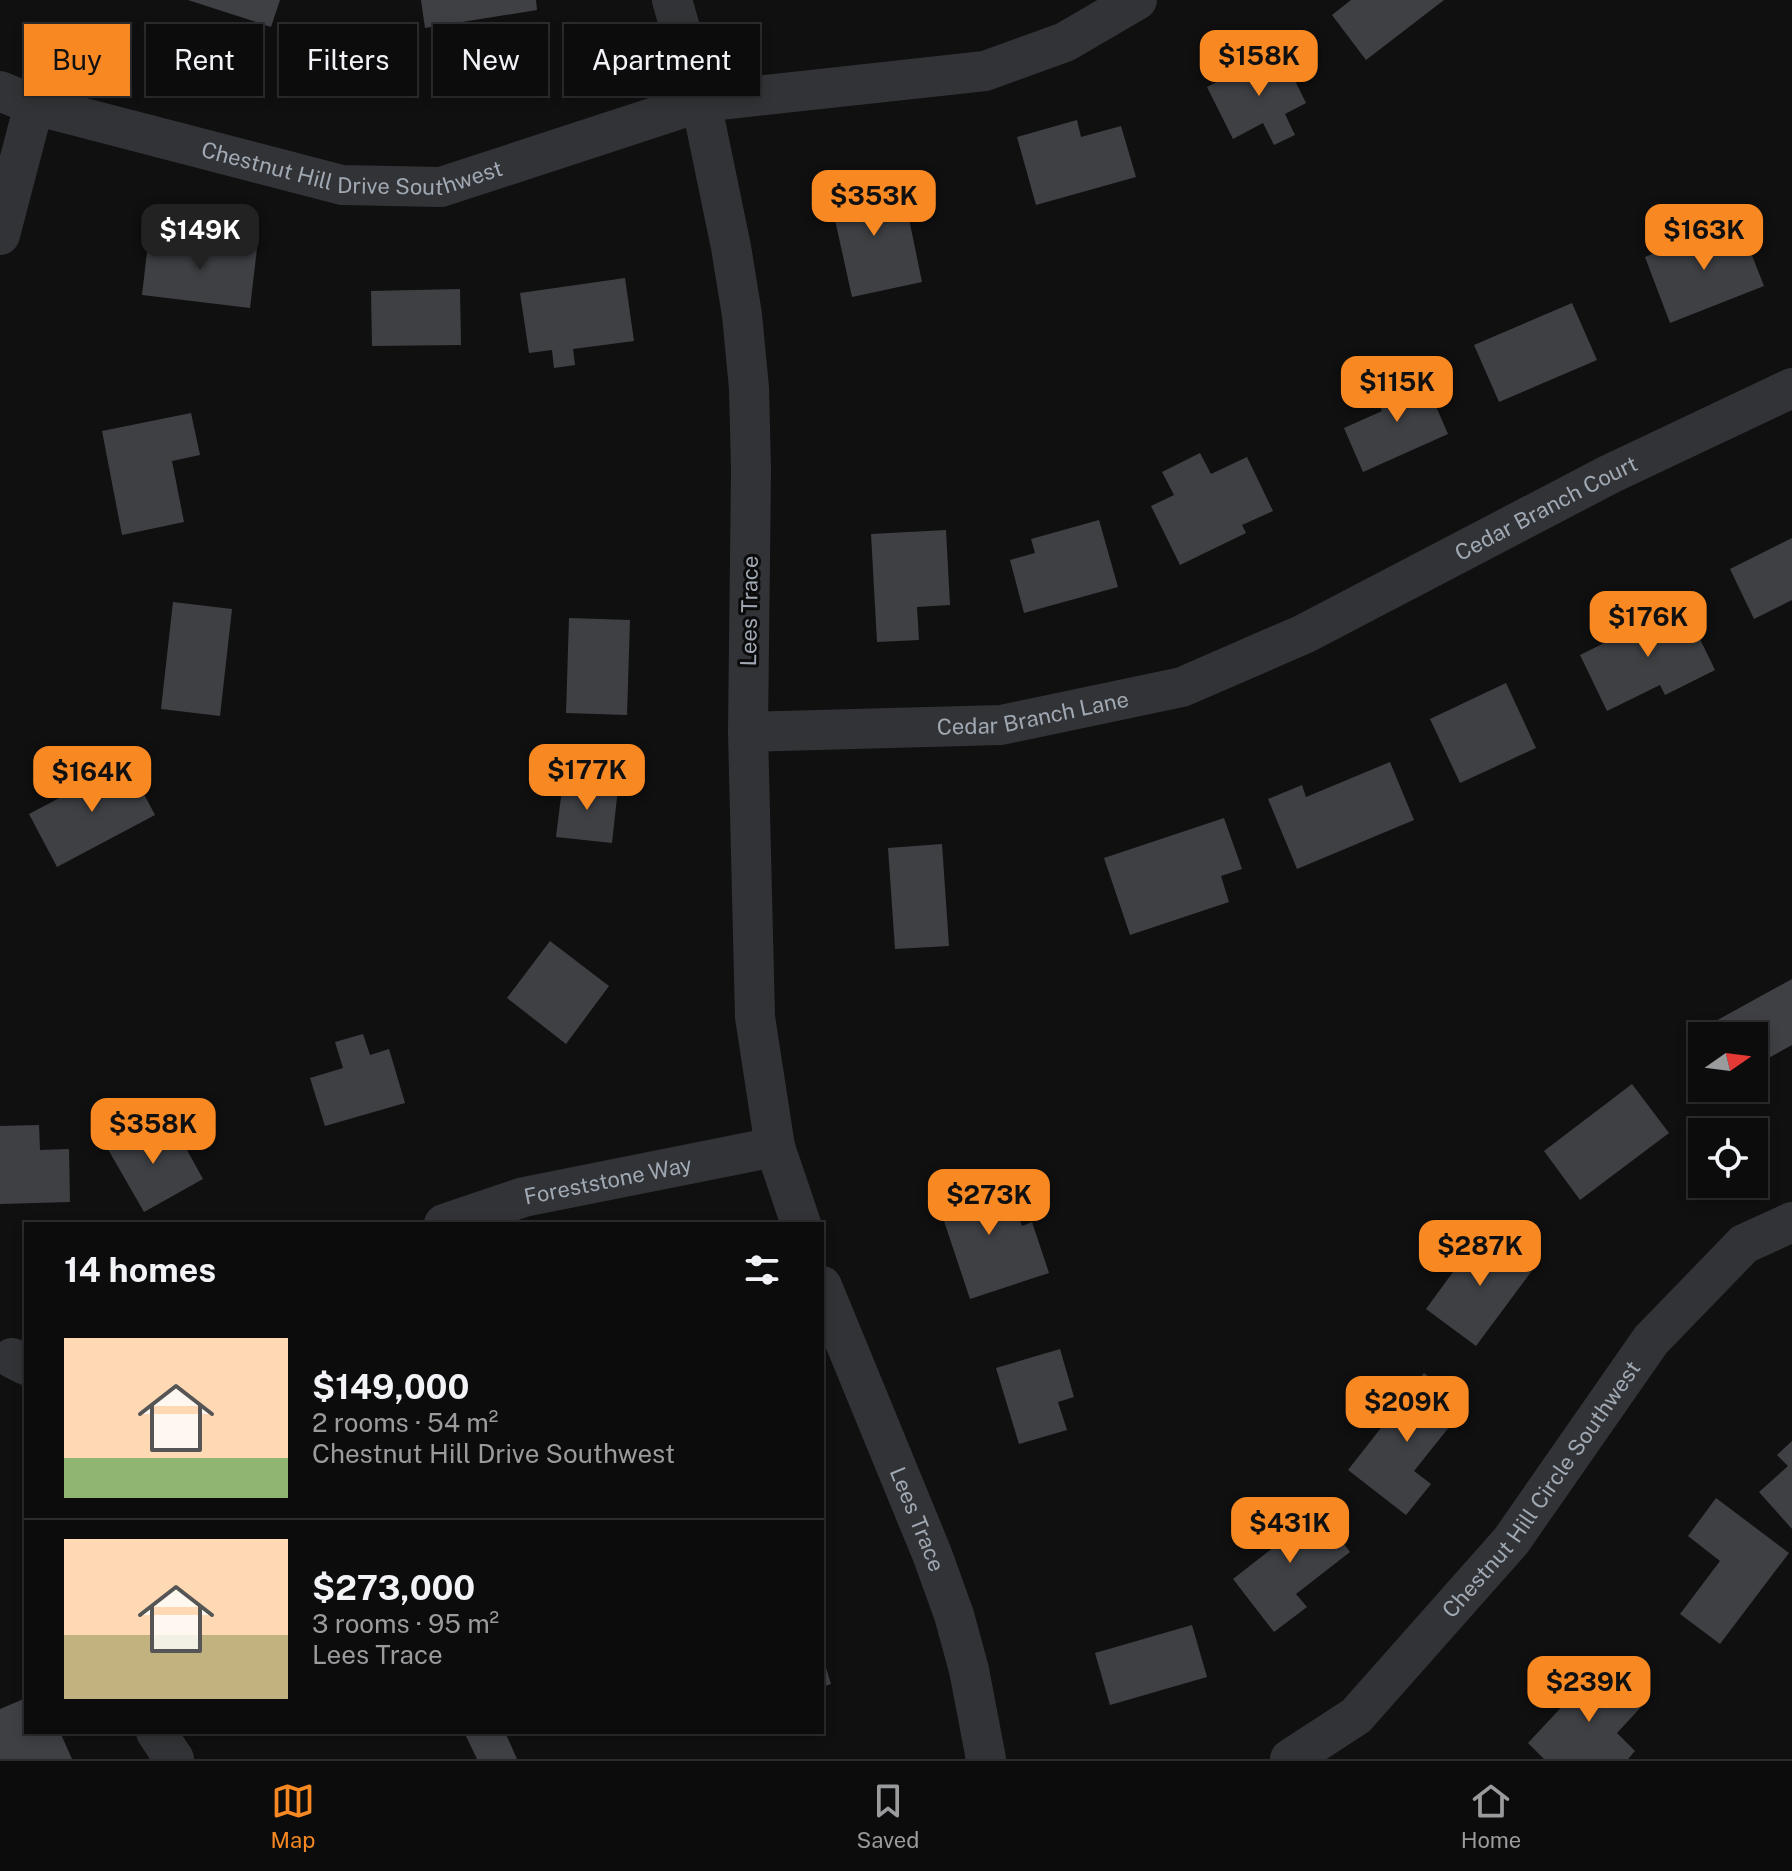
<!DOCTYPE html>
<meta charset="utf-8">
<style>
:root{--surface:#0c0c0d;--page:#151516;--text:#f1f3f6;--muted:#9a9b9d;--line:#2c2c2e;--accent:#f78822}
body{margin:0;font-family:"Public Sans",sans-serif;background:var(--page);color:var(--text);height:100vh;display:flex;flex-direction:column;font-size:30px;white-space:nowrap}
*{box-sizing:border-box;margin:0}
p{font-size:26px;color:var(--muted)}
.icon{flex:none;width:44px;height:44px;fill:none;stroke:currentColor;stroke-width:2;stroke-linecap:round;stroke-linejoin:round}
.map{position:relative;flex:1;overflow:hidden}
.sheet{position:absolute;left:24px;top:1222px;width:800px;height:512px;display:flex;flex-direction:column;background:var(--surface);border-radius:0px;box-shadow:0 4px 12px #0003,0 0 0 2px var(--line)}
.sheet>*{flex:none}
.top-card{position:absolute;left:24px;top:24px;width:800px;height:72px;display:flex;gap:16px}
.needle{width:52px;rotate:76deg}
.fabs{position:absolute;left:1688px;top:1022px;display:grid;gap:16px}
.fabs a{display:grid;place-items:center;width:80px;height:80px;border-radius:0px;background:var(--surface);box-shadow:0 4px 12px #0003,0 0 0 2px var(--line);font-size:40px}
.price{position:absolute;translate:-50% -68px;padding:0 18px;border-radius:16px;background:var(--accent);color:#111;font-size:26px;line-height:52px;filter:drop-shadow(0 2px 4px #0008)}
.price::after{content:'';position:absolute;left:50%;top:48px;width:24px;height:18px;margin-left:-12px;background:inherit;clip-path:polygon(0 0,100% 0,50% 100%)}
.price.selected{background:#222;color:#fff}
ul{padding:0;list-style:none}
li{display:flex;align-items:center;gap:24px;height:200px;padding:0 40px}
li+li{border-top:2px solid var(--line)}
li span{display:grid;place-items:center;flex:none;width:224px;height:160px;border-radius:0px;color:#555}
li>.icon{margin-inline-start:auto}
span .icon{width:96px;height:96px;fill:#fffc;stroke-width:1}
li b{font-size:34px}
h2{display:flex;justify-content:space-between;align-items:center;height:96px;padding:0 40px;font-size:34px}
.pill{padding:0 28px;border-radius:0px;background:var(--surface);box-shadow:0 4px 12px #0003,0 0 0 2px var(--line);font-size:28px;line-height:72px}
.pill.selected{background:var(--accent);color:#111}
.tabs{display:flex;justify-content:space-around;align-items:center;height:112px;border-top:2px solid var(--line);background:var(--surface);font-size:22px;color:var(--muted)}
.tabs a{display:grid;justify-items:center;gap:4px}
.tabs .selected{color:var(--accent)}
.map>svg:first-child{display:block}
.building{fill:#3e4044}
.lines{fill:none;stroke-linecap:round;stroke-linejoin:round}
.minor{stroke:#313336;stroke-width:40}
.labels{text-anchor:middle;stroke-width:6;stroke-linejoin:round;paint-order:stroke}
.street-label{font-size:22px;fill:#a0a9b3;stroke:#0b0b0c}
</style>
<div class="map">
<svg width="1792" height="1759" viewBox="0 0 1792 1759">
<rect width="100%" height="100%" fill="#101011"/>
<g class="building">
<polygon points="188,0 280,0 271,27"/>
<polygon points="421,0 536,0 537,10 425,28"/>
<polygon points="1351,0 1444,0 1366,60 1332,15"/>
<polygon points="1280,50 1306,103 1285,114 1295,135 1274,145 1263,123 1233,139 1207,87"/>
<polygon points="1077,120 1081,137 1121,126 1136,177 1036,205 1017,137"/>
<polygon points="888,176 897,216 908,214 922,282 852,297 828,188"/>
<polygon points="1738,220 1764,286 1670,323 1645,257"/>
<polygon points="149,235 257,248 250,308 142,295"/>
<polygon points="625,278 634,341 573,349 575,365 554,368 552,350 529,353 520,293"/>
<polygon points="460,289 461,345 372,346 371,291"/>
<polygon points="1572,303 1597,360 1499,402 1474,345"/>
<polygon points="1421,372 1448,434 1363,472 1344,428 1382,411 1374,393"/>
<polygon points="191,413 200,455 172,461 184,522 122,535 102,431"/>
<polygon points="1200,453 1211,474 1247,457 1273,511 1242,525 1246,533 1180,565 1151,506 1174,495 1162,472"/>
<polygon points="1099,520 1118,587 1024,613 1010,560 1035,553 1031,539"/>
<polygon points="946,530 950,605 917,607 919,640 877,642 871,534"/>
<polygon points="1792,538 1792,600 1754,619 1730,569"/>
<polygon points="173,602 232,609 220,716 161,709"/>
<polygon points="1683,604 1715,670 1665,695 1660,685 1607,711 1580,655"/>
<polygon points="569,618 630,620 627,715 566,713"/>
<polygon points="1506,683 1536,748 1460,783 1430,719"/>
<polygon points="127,762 155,815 57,867 29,814"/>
<polygon points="1390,762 1414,820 1297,869 1268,799 1302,785 1306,797"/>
<polygon points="563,781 618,788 612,843 556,837"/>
<polygon points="1224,818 1242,869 1221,876 1229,902 1130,935 1104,858"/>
<polygon points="942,844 949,946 895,949 888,848"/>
<polygon points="550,941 609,986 566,1044 507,998"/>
<polygon points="1792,979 1792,1045 1754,1066 1754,1036 1708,1036 1703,1028"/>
<polygon points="363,1034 370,1055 389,1049 405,1103 325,1126 310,1078 343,1068 335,1042"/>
<polygon points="1632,1084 1669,1133 1580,1200 1544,1151"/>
<polygon points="142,1123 154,1145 177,1132 203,1179 144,1212 105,1144"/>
<polygon points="39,1125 40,1150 69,1149 70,1202 0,1204 0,1126"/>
<polygon points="993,1171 1004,1204 1013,1201 1022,1226 1032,1222 1049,1273 970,1299 934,1191"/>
<polygon points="1483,1231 1534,1268 1476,1346 1426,1309"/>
<polygon points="1060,1349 1074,1397 1058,1402 1067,1430 1019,1444 996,1368"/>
<polygon points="1424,1373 1466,1406 1414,1471 1431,1484 1406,1515 1348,1470"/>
<polygon points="1792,1441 1792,1529 1759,1492 1788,1466 1777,1455"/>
<polygon points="1716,1498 1789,1553 1720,1644 1680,1614 1720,1561 1688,1536"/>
<polygon points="1316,1507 1350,1552 1296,1594 1307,1607 1274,1632 1233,1579 1274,1547 1260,1529 1286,1510 1296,1523"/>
<polygon points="1192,1625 1207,1677 1110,1705 1095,1653"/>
<polygon points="822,1655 831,1684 822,1687"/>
<polygon points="1599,1667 1641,1707 1617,1733 1635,1751 1628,1759 1544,1759 1528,1743"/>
<polygon points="26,1698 26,1732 60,1732 72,1759 0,1759 0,1709"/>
<polygon points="464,1732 505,1732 517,1759 477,1759"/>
</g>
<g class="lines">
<g class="minor">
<polyline points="672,0 701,102 731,247 742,315 749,388 751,470 748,732 755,1017 775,1147 801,1224"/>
<path id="s1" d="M0 91 34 105 342 185 441 187 701 102 985 71 1065 42 1137 0"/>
<polyline points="0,235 34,105"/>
<path id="s2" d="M748 732 1001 725 1182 687 1304 634 1610 474 1792 388"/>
<path id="s3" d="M444 1224 524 1197 775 1147"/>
<path id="s4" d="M822 1286 932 1554 954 1615 969 1670 986 1759"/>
<polyline points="12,1358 26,1365"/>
<polyline points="156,1732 174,1759"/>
<path id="s5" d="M1290 1759 1356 1716 1511 1541 1651 1340 1744 1244 1792 1222"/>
</g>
</g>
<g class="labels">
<g class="street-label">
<text dy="8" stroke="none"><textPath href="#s1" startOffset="364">Chestnut Hill Drive Southwest</textPath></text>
<text dy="8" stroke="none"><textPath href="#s2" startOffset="844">Cedar Branch Court</textPath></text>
<text transform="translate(749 611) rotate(-89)" y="8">Lees Trace</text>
<text dy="8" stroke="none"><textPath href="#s2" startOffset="286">Cedar Branch Lane</textPath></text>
<text dy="8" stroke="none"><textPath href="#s3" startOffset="170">Foreststone Way</textPath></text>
<text dy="8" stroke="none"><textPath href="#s5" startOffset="372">Chestnut Hill Circle Southwest</textPath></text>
<text dy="8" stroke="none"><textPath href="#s4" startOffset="252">Lees Trace</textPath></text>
</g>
</g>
</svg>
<div class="fabs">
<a><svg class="needle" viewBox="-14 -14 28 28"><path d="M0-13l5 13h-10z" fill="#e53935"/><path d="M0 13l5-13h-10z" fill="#9a9b9d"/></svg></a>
<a><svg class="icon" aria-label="locate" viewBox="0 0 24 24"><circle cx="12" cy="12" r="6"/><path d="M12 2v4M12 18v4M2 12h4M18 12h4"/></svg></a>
</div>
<b class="price" style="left:1259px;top:98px">$158K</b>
<b class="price" style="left:874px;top:238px">$353K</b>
<b class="price selected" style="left:200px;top:272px">$149K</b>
<b class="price" style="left:1704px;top:272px">$163K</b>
<b class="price" style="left:1397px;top:424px">$115K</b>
<b class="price" style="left:1648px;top:659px">$176K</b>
<b class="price" style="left:587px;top:812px">$177K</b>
<b class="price" style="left:92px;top:814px">$164K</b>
<b class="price" style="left:153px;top:1166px">$358K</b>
<b class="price" style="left:989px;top:1237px">$273K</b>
<b class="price" style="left:1480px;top:1288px">$287K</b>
<b class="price" style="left:1407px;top:1444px">$209K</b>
<b class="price" style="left:1290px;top:1565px">$431K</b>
<b class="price" style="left:1589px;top:1724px">$239K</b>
<div class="top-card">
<a class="pill selected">Buy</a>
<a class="pill">Rent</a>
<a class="pill">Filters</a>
<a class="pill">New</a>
<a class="pill">Apartment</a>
</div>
<section class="sheet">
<h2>14 homes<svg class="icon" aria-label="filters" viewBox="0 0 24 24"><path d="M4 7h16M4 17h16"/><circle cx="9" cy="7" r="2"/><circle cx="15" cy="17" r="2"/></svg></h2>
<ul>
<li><span style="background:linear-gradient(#ffd9b3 75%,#8fb573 0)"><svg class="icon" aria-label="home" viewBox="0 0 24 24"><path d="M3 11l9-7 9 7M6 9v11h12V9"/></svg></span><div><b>$149,000</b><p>2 rooms · 54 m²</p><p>Chestnut Hill Drive Southwest</p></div></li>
<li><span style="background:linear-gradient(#ffd9b3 60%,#c2b280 0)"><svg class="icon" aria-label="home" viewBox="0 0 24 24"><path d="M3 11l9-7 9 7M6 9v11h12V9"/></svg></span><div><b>$273,000</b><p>3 rooms · 95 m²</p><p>Lees Trace</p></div></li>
</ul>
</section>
</div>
<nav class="tabs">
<a class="selected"><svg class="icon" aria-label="map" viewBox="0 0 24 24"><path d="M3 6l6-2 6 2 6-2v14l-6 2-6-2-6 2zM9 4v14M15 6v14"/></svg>Map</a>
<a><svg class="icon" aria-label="saved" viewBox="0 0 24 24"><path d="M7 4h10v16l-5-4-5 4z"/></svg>Saved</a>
<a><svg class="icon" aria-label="home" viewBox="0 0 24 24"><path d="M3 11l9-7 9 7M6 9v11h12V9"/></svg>Home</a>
</nav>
